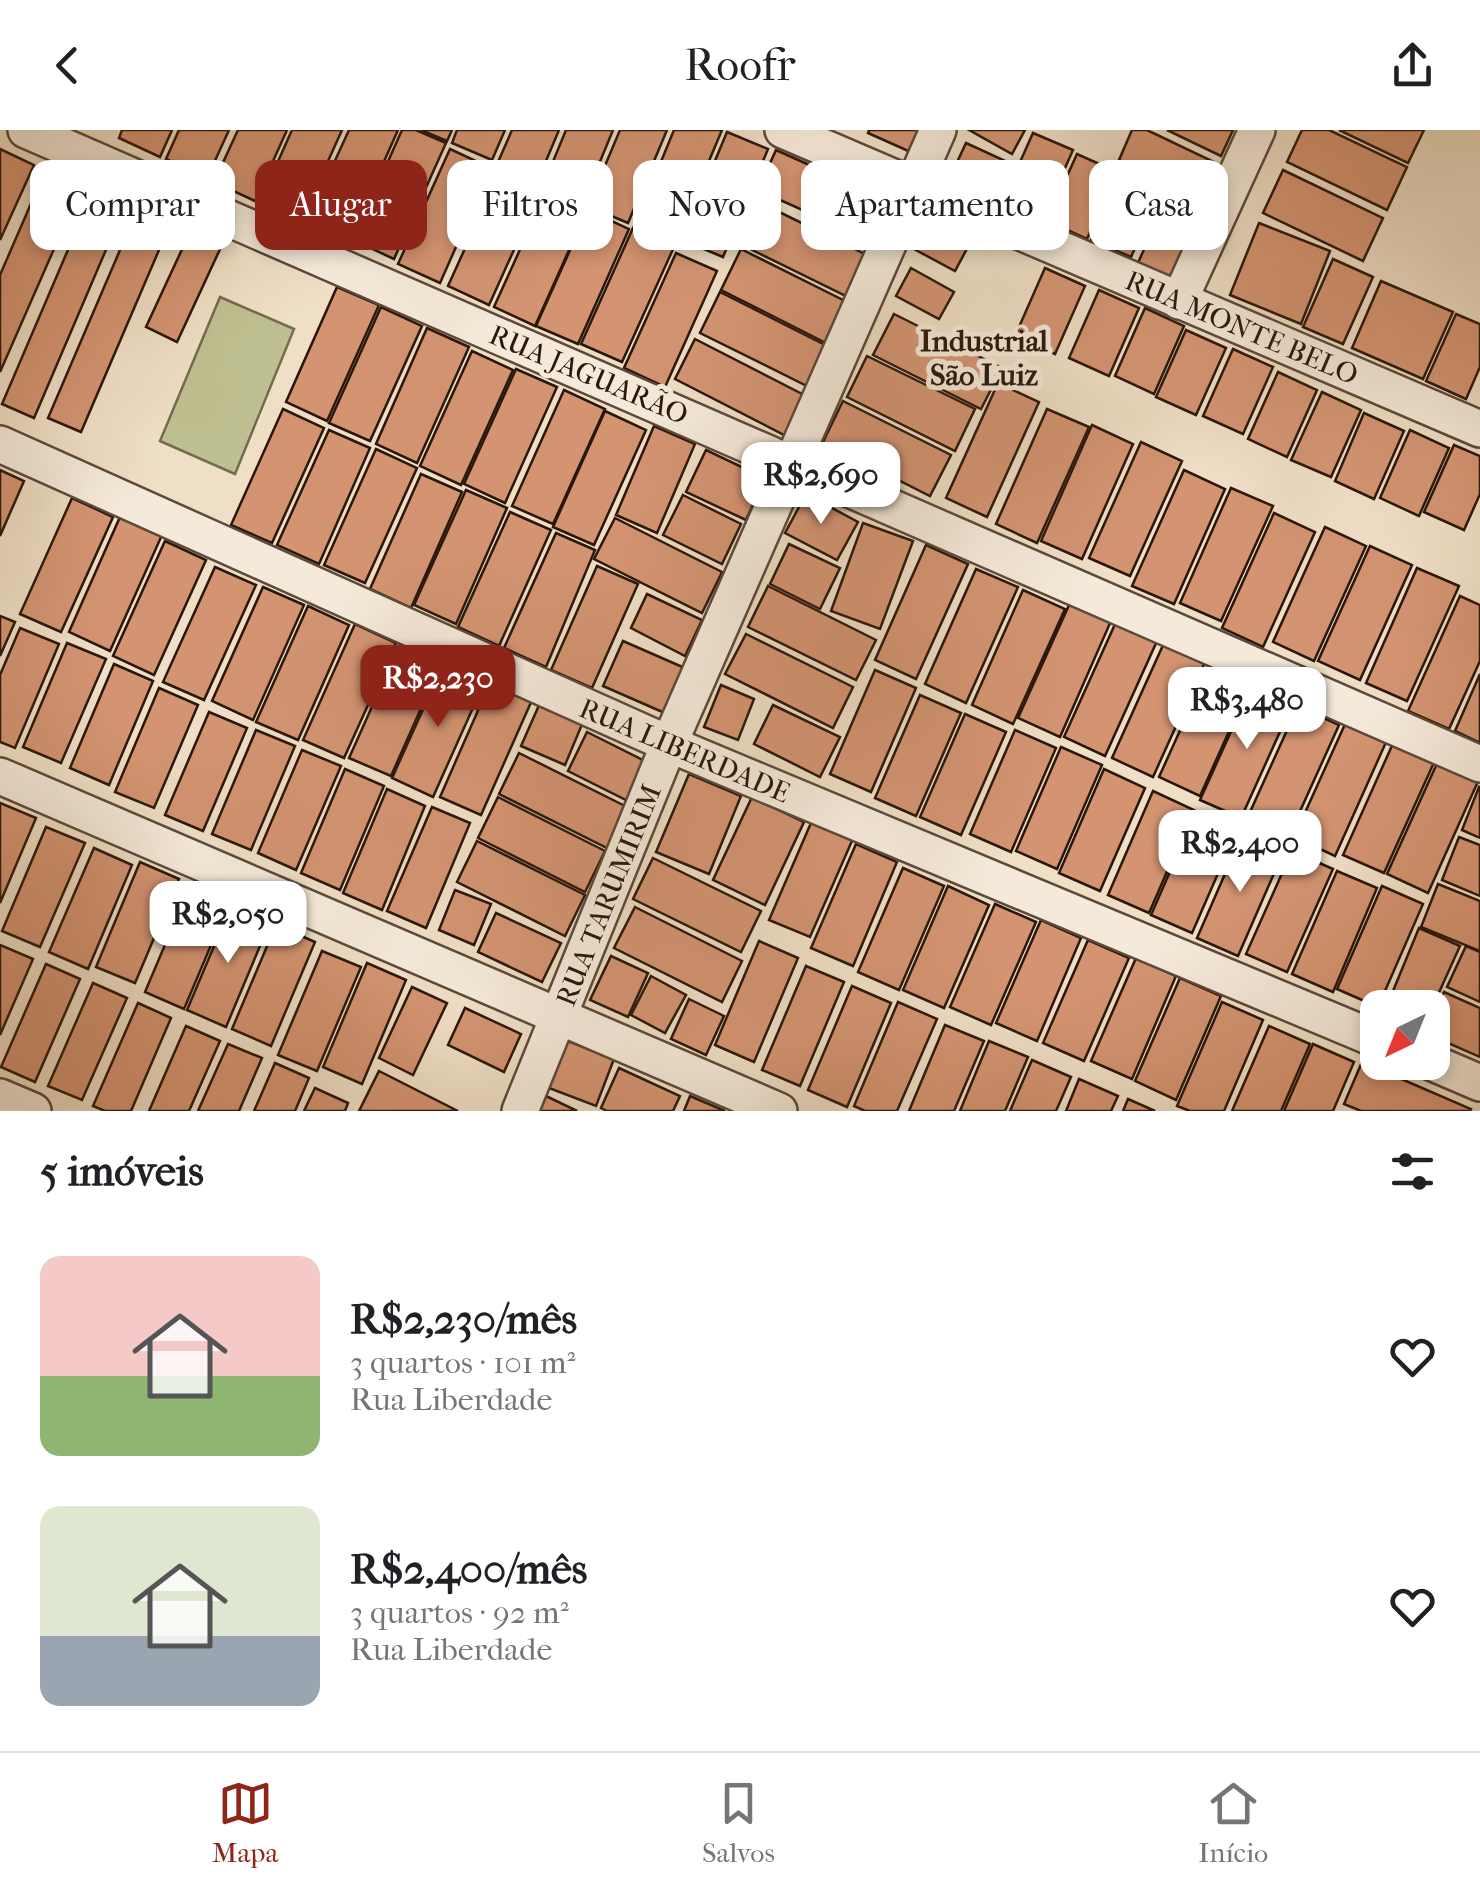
<!DOCTYPE html>
<html lang="pt">
<meta charset="utf-8">
<style>
:root{--surface:#fff;--page:#f2f2f2;--text:#202124;--muted:#757577;--line:#e0e0e0;--accent:#8f2418}
body{margin:0;font-family:"IM FELL French Canon",serif;background:var(--page);color:var(--text);height:100vh;display:flex;flex-direction:column;font-size:38px;white-space:nowrap}
*{box-sizing:border-box;margin:0}
p{font-size:32px;color:var(--muted)}
.icon{flex:none;width:55px;height:55px;fill:none;stroke:currentColor;stroke-width:2;stroke-linecap:round;stroke-linejoin:round}
.map{position:relative;height:981px;overflow:hidden}
.drawer{display:flex;flex-direction:column;background:var(--surface);flex:1}
.drawer>*{flex:none}
.hud{position:absolute;left:30px;top:30px;width:1420px;height:90px;display:flex;gap:20px}
.needle{width:65px;rotate:223deg}
.tools{position:absolute;left:1360px;top:860px;display:grid;gap:20px}
.tools a{display:grid;place-items:center;width:90px;height:90px;border-radius:20px;background:var(--surface);box-shadow:0 5px 15px #0003;font-size:50px}
.price{position:absolute;translate:-50% -85px;padding:0 22px;border-radius:20px;background:#fff;color:#222;font-size:32px;line-height:65px;filter:drop-shadow(0 2px 5px #0008)}
.price::after{content:'';position:absolute;left:50%;top:60px;width:30px;height:22px;margin-left:-15px;background:inherit;clip-path:polygon(0 0,100% 0,50% 100%)}
.price.selected{background:var(--accent);color:#fff}
ul{padding:0;list-style:none}
li{display:flex;align-items:center;gap:30px;height:250px;padding:0 40px}
li span{display:grid;place-items:center;flex:none;width:280px;height:200px;border-radius:20px;color:#555}
li>.icon{margin-inline-start:auto}
span .icon{width:120px;height:120px;fill:#fffc;stroke-width:1}
li b{font-size:42px}
h2{display:flex;justify-content:space-between;align-items:center;height:120px;padding:0 40px;font-size:42px}
.chip{padding:0 35px;border-radius:20px;background:var(--surface);box-shadow:0 5px 15px #0003;font-size:35px;line-height:90px}
.chip.selected{background:var(--accent);color:#fff}
header{display:flex;justify-content:space-between;align-items:center;height:130px;padding:0 40px;background:var(--surface);font-size:45px;font-weight:600}
.dock{display:flex;justify-content:space-around;align-items:center;height:140px;border-top:2px solid var(--line);background:var(--surface);font-size:28px;color:var(--muted)}
.dock a{display:grid;justify-items:center;gap:5px}
.dock .selected{color:var(--accent)}
.map>svg:first-child{display:block}
.green{fill:#bfc091;stroke:#746c4e;stroke-width:2.5}
.building{fill:#d49472;stroke:#2a170b;stroke-width:2.5}
.lines{fill:none;stroke-linecap:round;stroke-linejoin:round}
.minor-casing{stroke:#5b493a;stroke-width:40}
.minor{stroke:#f5eada;stroke-width:35}
.labels{text-anchor:middle;stroke-width:10;stroke-linejoin:round;paint-order:stroke}
.street-label{font-size:28px;fill:#2a170b;stroke:#f5eada}
.neighbourhood-label{font-size:30px;font-weight:bold;fill:#2a170b;stroke:#f5eada}
</style>
<header><svg class="icon" aria-label="back" viewBox="0 0 24 24"><path d="M15 5l-7 7 7 7"/></svg>Roofr<svg class="icon" aria-label="share" viewBox="0 0 24 24"><path d="M12 15V3M7 8l5-5 5 5M5 13v7h14v-7"/></svg></header>
<div class="map">
<svg width="1480" height="981" viewBox="0 0 1480 981">
<rect width="100%" height="100%" fill="#efdfc6"/>
<filter id="stains"><feTurbulence type="fractalNoise" baseFrequency=".002" numOctaves="4"/><feColorMatrix values="0 0 0 0 .2 0 0 0 0 .09 0 0 0 0 .02 0 0 0 .5 -.17"/></filter>
<radialGradient id="worn" r=".72"><stop offset=".6" stop-color="#630" stop-opacity="0"/><stop offset="1" stop-color="#630" stop-opacity=".3"/></radialGradient>
<polygon class="green" points="220,167 294,199 235,344 160,311"/>
<g class="building">
<polygon points="122,0 172,0 160,27 119,8"/>
<polygon points="179,0 229,0 207,48 166,29"/>
<polygon points="238,0 287,0 255,71 214,52"/>
<polygon points="292,0 342,0 301,91 260,72"/>
<polygon points="349,0 398,0 349,110 307,92"/>
<polygon points="402,0 416,0 446,13 394,129 353,110"/>
<polygon points="421,0 452,0 447,11"/>
<polygon points="457,0 505,0 492,30 452,13"/>
<polygon points="512,0 559,0 538,50 498,32"/>
<polygon points="566,0 613,0 585,68 545,51"/>
<polygon points="620,0 667,0 628,93 588,76"/>
<polygon points="674,0 722,0 677,107 637,90"/>
<polygon points="869,0 925,0 915,24 868,3"/>
<polygon points="969,0 1025,0 1012,24"/>
<polygon points="1132,0 1147,0 1233,41 1217,76 1119,30"/>
<polygon points="1167,0 1233,0 1221,26"/>
<polygon points="1302,0 1329,0 1407,37 1387,80 1287,32"/>
<polygon points="1339,0 1424,0 1408,33"/>
<polygon points="727,2 768,19 723,127 682,110"/>
<polygon points="1033,3 1073,20 1043,88 1003,70"/>
<polygon points="966,13 1012,34 999,63 953,41"/>
<polygon points="0,19 34,35 0,110"/>
<polygon points="450,19 491,38 440,153 398,134"/>
<polygon points="776,20 883,68 865,108 758,60"/>
<polygon points="1077,24 1117,42 1087,109 1047,91"/>
<polygon points="1283,40 1383,88 1363,131 1263,83"/>
<polygon points="500,41 541,60 489,175 448,156"/>
<polygon points="1121,42 1161,60 1131,127 1091,110"/>
<polygon points="43,46 79,62 0,242 0,145"/>
<polygon points="546,62 587,80 535,196 494,177"/>
<polygon points="1168,65 1207,83 1177,151 1138,133"/>
<polygon points="91,66 123,80 34,288 2,274"/>
<polygon points="761,73 869,126 848,167 740,114"/>
<polygon points="588,80 629,99 578,214 536,196"/>
<polygon points="135,85 168,99 81,302 48,288"/>
<polygon points="927,90 970,113 955,141 912,118"/>
<polygon points="1259,93 1330,121 1301,194 1230,165"/>
<polygon points="633,98 674,117 622,232 581,214"/>
<polygon points="190,102 221,117 177,212 146,197"/>
<polygon points="741,119 849,173 828,214 721,160"/>
<polygon points="676,123 717,141 665,257 624,238"/>
<polygon points="1333,129 1373,147 1343,214 1303,197"/>
<polygon points="911,138 954,162 939,189 896,166"/>
<polygon points="1045,138 1085,156 1055,224 1015,206"/>
<polygon points="1381,151 1453,182 1423,249 1352,218"/>
<polygon points="337,157 379,175 327,291 286,272"/>
<polygon points="1099,160 1139,178 1109,246 1069,228"/>
<polygon points="720,162 827,216 807,256 700,203"/>
<polygon points="381,177 422,196 370,311 329,293"/>
<polygon points="1145,178 1184,196 1154,264 1115,246"/>
<polygon points="894,184 1002,238 981,279 873,225"/>
<polygon points="1456,184 1480,194 1480,237 1466,269 1426,251"/>
<polygon points="427,198 469,217 417,333 376,314"/>
<polygon points="1186,200 1226,218 1196,285 1156,267"/>
<polygon points="695,209 808,267 788,307 675,249"/>
<polygon points="1233,219 1273,237 1243,304 1203,286"/>
<polygon points="472,221 513,240 461,355 420,336"/>
<polygon points="867,226 975,279 955,321 847,267"/>
<polygon points="516,239 557,257 505,373 464,354"/>
<polygon points="1278,242 1317,260 1287,327 1248,309"/>
<polygon points="998,253 1039,272 987,387 946,368"/>
<polygon points="564,260 605,279 553,394 512,376"/>
<polygon points="1322,262 1361,280 1331,347 1291,330"/>
<polygon points="843,271 951,325 930,366 823,312"/>
<polygon points="283,279 324,298 272,413 231,395"/>
<polygon points="1047,279 1089,297 1037,413 996,394"/>
<polygon points="605,281 646,300 594,415 553,397"/>
<polygon points="1364,283 1404,301 1374,369 1335,351"/>
<polygon points="1092,295 1133,314 1082,429 1041,411"/>
<polygon points="654,296 695,314 657,403 616,385"/>
<polygon points="329,300 370,318 319,434 277,415"/>
<polygon points="1410,300 1449,318 1419,386 1380,368"/>
<polygon points="1141,312 1182,331 1130,446 1089,428"/>
<polygon points="1454,315 1480,326 1480,364 1464,400 1424,382"/>
<polygon points="376,319 417,338 365,453 324,435"/>
<polygon points="706,320 765,348 746,390 686,362"/>
<polygon points="0,340 24,351 0,406"/>
<polygon points="1184,340 1225,359 1174,474 1132,456"/>
<polygon points="421,344 462,362 411,478 370,459"/>
<polygon points="1231,358 1273,376 1221,491 1180,473"/>
<polygon points="466,360 507,378 456,494 414,475"/>
<polygon points="806,364 858,392 837,430 785,403"/>
<polygon points="683,365 741,394 722,434 663,405"/>
<polygon points="72,368 113,387 61,502 20,484"/>
<polygon points="510,382 551,400 499,516 458,497"/>
<polygon points="1274,383 1315,402 1263,517 1222,498"/>
<polygon points="120,387 162,405 110,521 69,502"/>
<polygon points="615,388 722,442 702,483 594,429"/>
<polygon points="863,393 913,411 880,499 831,481"/>
<polygon points="1325,397 1366,416 1314,531 1273,512"/>
<polygon points="556,403 595,420 546,537 504,518"/>
<polygon points="165,411 206,430 154,545 113,526"/>
<polygon points="789,414 840,438 820,479 770,454"/>
<polygon points="926,415 968,434 916,549 875,530"/>
<polygon points="1370,416 1412,435 1360,550 1318,531"/>
<polygon points="597,436 638,454 592,558 551,540"/>
<polygon points="215,437 256,455 204,570 163,552"/>
<polygon points="1417,438 1459,456 1407,571 1366,553"/>
<polygon points="976,439 1018,457 966,573 925,554"/>
<polygon points="768,456 876,510 856,550 748,497"/>
<polygon points="263,457 304,475 253,590 212,571"/>
<polygon points="1023,460 1065,479 1013,594 972,575"/>
<polygon points="647,464 702,490 685,526 631,498"/>
<polygon points="1460,466 1480,475 1480,531 1449,599 1408,581"/>
<polygon points="1070,473 1111,491 1060,607 1018,588"/>
<polygon points="308,476 349,495 298,610 256,592"/>
<polygon points="0,486 15,492 0,526"/>
<polygon points="1116,492 1157,511 1105,626 1064,607"/>
<polygon points="355,494 396,513 344,628 303,610"/>
<polygon points="20,498 59,514 15,618 0,612 0,545"/>
<polygon points="746,504 853,557 833,598 725,544"/>
<polygon points="623,511 687,539 667,584 603,556"/>
<polygon points="401,512 442,531 391,646 349,628"/>
<polygon points="67,513 106,529 61,633 23,617"/>
<polygon points="1164,513 1205,532 1153,647 1112,628"/>
<polygon points="1211,532 1252,550 1200,666 1159,647"/>
<polygon points="444,533 485,551 433,667 392,648"/>
<polygon points="114,534 153,551 109,655 70,638"/>
<polygon points="875,540 916,558 871,662 830,644"/>
<polygon points="1480,544 1480,613 1455,601"/>
<polygon points="491,551 532,570 481,685 440,667"/>
<polygon points="721,555 754,569 738,610 704,597"/>
<polygon points="1252,555 1293,573 1241,688 1200,670"/>
<polygon points="159,558 198,575 154,678 115,662"/>
<polygon points="920,565 961,583 916,686 875,668"/>
<polygon points="540,573 583,592 565,635 521,616"/>
<polygon points="773,575 840,607 820,647 754,614"/>
<polygon points="1298,576 1339,595 1287,710 1246,691"/>
<polygon points="209,582 247,598 203,701 165,685"/>
<polygon points="965,584 1006,602 961,705 920,687"/>
<polygon points="1346,592 1387,610 1335,726 1294,707"/>
<polygon points="256,600 295,616 251,720 212,704"/>
<polygon points="1015,600 1056,618 1011,722 970,704"/>
<polygon points="587,602 649,633 630,672 568,641"/>
<polygon points="1395,609 1436,628 1384,743 1343,725"/>
<polygon points="1061,617 1102,635 1057,739 1016,721"/>
<polygon points="302,620 341,636 296,740 258,723"/>
<polygon points="519,623 627,677 607,718 499,664"/>
<polygon points="1439,629 1480,647 1428,763 1387,744"/>
<polygon points="345,639 384,656 340,760 301,743"/>
<polygon points="1104,639 1145,658 1100,761 1059,743"/>
<polygon points="689,644 741,666 709,744 656,722"/>
<polygon points="1479,657 1480,658 1480,708 1462,700"/>
<polygon points="387,659 425,676 382,780 343,763"/>
<polygon points="1153,661 1194,680 1149,783 1108,765"/>
<polygon points="498,667 605,721 585,762 478,708"/>
<polygon points="752,667 804,692 765,775 713,750"/>
<polygon points="0,673 36,688 0,773"/>
<polygon points="432,677 470,693 426,798 387,781"/>
<polygon points="1196,682 1237,700 1192,803 1151,785"/>
<polygon points="814,686 855,704 810,807 769,790"/>
<polygon points="46,697 85,713 40,817 2,801"/>
<polygon points="1242,705 1283,723 1238,826 1197,808"/>
<polygon points="1459,707 1480,715 1480,766 1442,750"/>
<polygon points="477,711 585,765 565,806 457,752"/>
<polygon points="856,714 897,732 853,836 811,818"/>
<polygon points="94,718 132,735 88,839 49,822"/>
<polygon points="1292,721 1333,739 1287,842 1246,824"/>
<polygon points="653,728 761,781 741,822 633,769"/>
<polygon points="140,732 179,749 135,853 96,837"/>
<polygon points="903,738 944,756 899,860 858,842"/>
<polygon points="1337,741 1377,758 1333,862 1292,844"/>
<polygon points="1438,754 1480,771 1480,821 1421,797"/>
<polygon points="948,756 989,775 944,878 903,860"/>
<polygon points="1382,756 1423,774 1378,877 1337,859"/>
<polygon points="189,758 228,775 184,879 145,862"/>
<polygon points="455,760 491,774 474,815 439,800"/>
<polygon points="995,774 1036,792 991,895 950,877"/>
<polygon points="231,776 270,792 226,897 187,880"/>
<polygon points="635,777 742,831 722,872 614,818"/>
<polygon points="496,783 561,813 542,852 478,822"/>
<polygon points="1041,790 1081,808 1037,911 996,893"/>
<polygon points="276,795 315,812 271,916 232,899"/>
<polygon points="1419,798 1460,816 1432,878 1386,878"/>
<polygon points="1088,810 1129,828 1084,931 1043,913"/>
<polygon points="759,811 798,828 754,932 715,915"/>
<polygon points="0,815 33,829 0,905"/>
<polygon points="1466,816 1480,822 1480,872 1447,857"/>
<polygon points="322,821 361,837 317,941 278,925"/>
<polygon points="611,826 648,843 628,887 590,870"/>
<polygon points="1136,828 1176,846 1132,949 1091,931"/>
<polygon points="367,833 406,850 362,954 323,937"/>
<polygon points="46,834 80,849 35,952 1,937"/>
<polygon points="806,836 844,852 800,956 762,940"/>
<polygon points="651,846 686,865 665,903 631,885"/>
<polygon points="1180,848 1221,866 1176,970 1135,951"/>
<polygon points="93,853 127,868 82,970 48,956"/>
<polygon points="852,856 891,873 847,977 808,960"/>
<polygon points="412,857 447,873 413,945 379,928"/>
<polygon points="1444,862 1480,878 1480,927 1432,906 1432,887"/>
<polygon points="689,869 724,886 706,925 671,909"/>
<polygon points="898,872 937,889 897,981 865,981 854,976"/>
<polygon points="1222,872 1263,890 1224,981 1190,981 1177,976"/>
<polygon points="138,873 171,888 131,981 105,981 93,976"/>
<polygon points="465,878 521,904 504,942 448,915"/>
<polygon points="945,895 984,911 954,981 909,981"/>
<polygon points="186,896 220,911 189,981 149,981"/>
<polygon points="1269,896 1310,914 1281,981 1232,981"/>
<polygon points="568,911 614,929 596,976 549,958"/>
<polygon points="989,911 1028,927 1005,981 960,981"/>
<polygon points="228,914 262,928 239,981 198,981"/>
<polygon points="1313,914 1354,932 1333,981 1284,981"/>
<polygon points="1032,930 1071,947 1056,981 1010,981"/>
<polygon points="1362,932 1471,979 1470,981 1361,981 1344,974"/>
<polygon points="275,933 309,948 295,981 254,981"/>
<polygon points="619,938 680,966 673,981 607,981 601,978"/>
<polygon points="379,941 458,981 359,981"/>
<polygon points="1079,949 1118,966 1111,981 1066,981"/>
<polygon points="315,958 348,973 345,981 304,981"/>
<polygon points="546,966 577,981 539,981"/>
<polygon points="690,966 725,981 684,981"/>
<polygon points="1128,969 1155,981 1123,981"/>
</g>
<g class="lines">
<g class="minor-casing">
<g id="minor">
<polyline points="26,0 1480,634"/>
<polyline points="783,0 1480,299"/>
<polyline points="1179,171 1257,0"/>
<polyline points="0,314 669,614 1378,910"/>
<polyline points="0,646 779,981"/>
<polyline points="1431,932 1480,953"/>
<polyline points="0,967 33,981"/>
<polyline points="520,981 669,614 938,0"/>
</g>
</g>
<use href="#minor" class="minor"/>
</g>
<g class="labels">
<g class="street-label">
<text transform="translate(1242 197) rotate(23)" y="10">RUA MONTE BELO</text>
<text transform="translate(589 244) rotate(23)" y="10">RUA JAGUARÃO</text>
<text transform="translate(685 620) rotate(23)" y="10">RUA LIBERDADE</text>
<text transform="translate(608 765) rotate(-68)" y="10">RUA TARUMIRIM</text>
</g>
<g class="neighbourhood-label">
<text x="984" y="221">Industrial<tspan x="984" dy="34">São Luiz</tspan></text>
</g>
</g>
<rect width="100%" height="100%" filter="url(#stains)"/>
<rect width="100%" height="100%" fill="url(#worn)"/>
</svg>
<div class="tools">
<a><svg class="needle" viewBox="-14 -14 28 28"><path d="M0-13l5 13h-10z" fill="#e53935"/><path d="M0 13l5-13h-10z" fill="#757577"/></svg></a>
</div>
<b class="price" style="left:821px;top:397px">R$2,690</b>
<b class="price selected" style="left:438px;top:600px">R$2,230</b>
<b class="price" style="left:1247px;top:622px">R$3,480</b>
<b class="price" style="left:1240px;top:765px">R$2,400</b>
<b class="price" style="left:228px;top:836px">R$2,050</b>
<div class="hud">
<a class="chip">Comprar</a>
<a class="chip selected">Alugar</a>
<a class="chip">Filtros</a>
<a class="chip">Novo</a>
<a class="chip">Apartamento</a>
<a class="chip">Casa</a>
</div>
</div>
<section class="drawer">
<h2>5 imóveis<svg class="icon" aria-label="filters" viewBox="0 0 24 24"><path d="M4 7h16M4 17h16"/><circle cx="9" cy="7" r="2"/><circle cx="15" cy="17" r="2"/></svg></h2>
<ul>
<li><span style="background:linear-gradient(#f6c9c9 60%,#8fb573 0)"><svg class="icon" aria-label="home" viewBox="0 0 24 24"><path d="M3 11l9-7 9 7M6 9v11h12V9"/></svg></span><div><b>R$2,230/mês</b><p>3 quartos · 101 m²</p><p>Rua Liberdade</p></div><svg class="icon" aria-label="heart" viewBox="0 0 24 24"><path d="M12 20l-8-8c-3-5 5-10 8-4 3-6 11-1 8 4z"/></svg></li>
<li><span style="background:linear-gradient(#dfe7d0 65%,#9aa5b1 0)"><svg class="icon" aria-label="home" viewBox="0 0 24 24"><path d="M3 11l9-7 9 7M6 9v11h12V9"/></svg></span><div><b>R$2,400/mês</b><p>3 quartos · 92 m²</p><p>Rua Liberdade</p></div><svg class="icon" aria-label="heart" viewBox="0 0 24 24"><path d="M12 20l-8-8c-3-5 5-10 8-4 3-6 11-1 8 4z"/></svg></li>
</ul>
</section>
<nav class="dock">
<a class="selected"><svg class="icon" aria-label="map" viewBox="0 0 24 24"><path d="M3 6l6-2 6 2 6-2v14l-6 2-6-2-6 2zM9 4v14M15 6v14"/></svg>Mapa</a>
<a><svg class="icon" aria-label="saved" viewBox="0 0 24 24"><path d="M7 4h10v16l-5-4-5 4z"/></svg>Salvos</a>
<a><svg class="icon" aria-label="home" viewBox="0 0 24 24"><path d="M3 11l9-7 9 7M6 9v11h12V9"/></svg>Início</a>
</nav>
